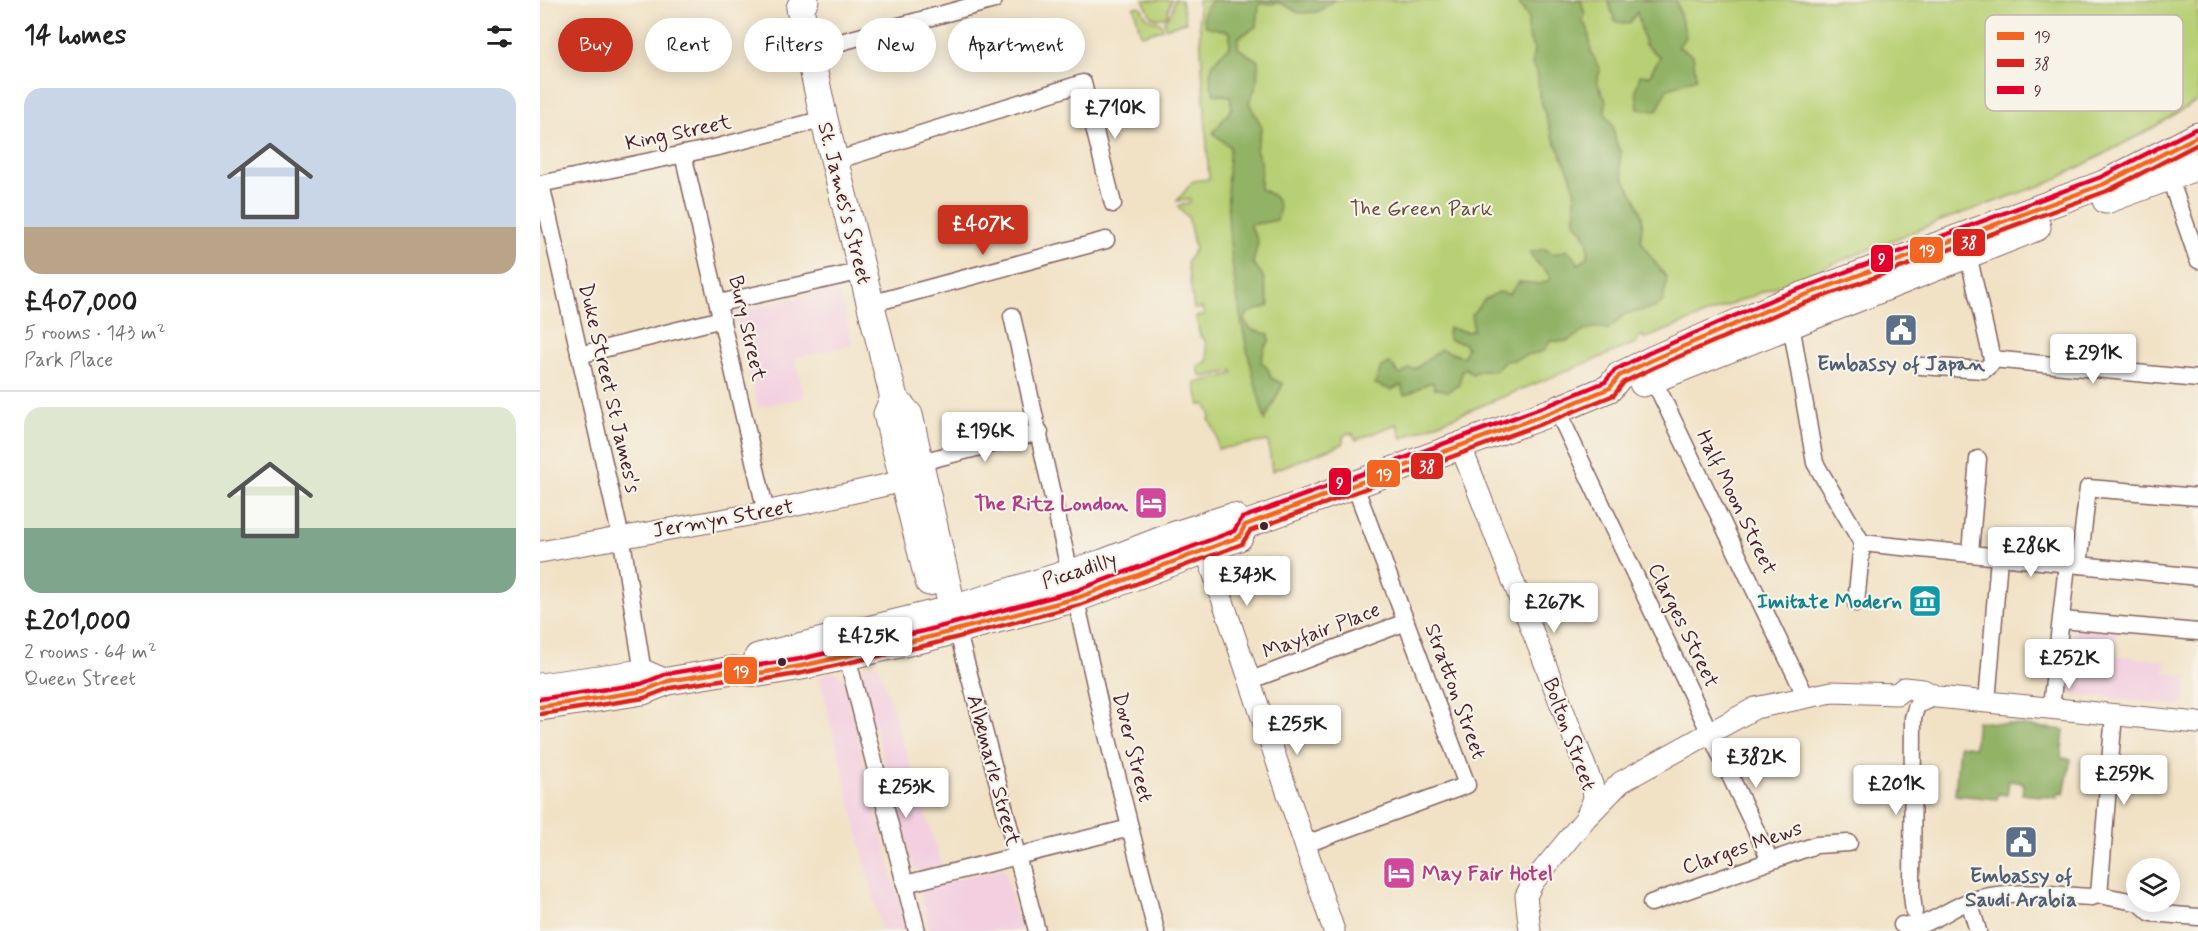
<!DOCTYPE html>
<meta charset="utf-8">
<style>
:root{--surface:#fff;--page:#f6f6f6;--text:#222;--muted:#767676;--line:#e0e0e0;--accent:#c8321e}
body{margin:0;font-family:Mynerve,sans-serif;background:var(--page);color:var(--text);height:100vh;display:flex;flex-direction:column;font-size:22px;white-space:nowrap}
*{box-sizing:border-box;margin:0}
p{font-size:20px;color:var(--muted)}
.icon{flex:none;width:33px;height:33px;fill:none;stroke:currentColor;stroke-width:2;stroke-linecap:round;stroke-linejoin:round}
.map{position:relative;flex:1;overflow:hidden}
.details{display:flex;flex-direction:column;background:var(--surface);width:540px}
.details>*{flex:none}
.hud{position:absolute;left:18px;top:18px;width:570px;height:54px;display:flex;gap:12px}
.controls{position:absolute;left:1586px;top:858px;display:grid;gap:12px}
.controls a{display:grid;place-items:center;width:54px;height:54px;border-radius:50%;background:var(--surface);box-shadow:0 3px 15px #0003;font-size:30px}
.price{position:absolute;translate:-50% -51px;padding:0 14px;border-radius:6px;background:#fff;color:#222;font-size:20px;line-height:39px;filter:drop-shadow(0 2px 3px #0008)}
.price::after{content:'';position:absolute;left:50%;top:36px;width:18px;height:14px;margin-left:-9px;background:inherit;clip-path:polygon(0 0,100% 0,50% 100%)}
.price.current{background:var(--accent);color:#fff}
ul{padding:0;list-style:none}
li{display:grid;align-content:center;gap:12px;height:318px;padding:0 24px}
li+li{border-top:2px solid var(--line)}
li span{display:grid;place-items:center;height:186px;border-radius:18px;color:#555}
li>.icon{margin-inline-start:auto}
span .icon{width:108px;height:108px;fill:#fffc;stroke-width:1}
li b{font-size:26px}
h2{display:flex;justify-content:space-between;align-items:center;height:72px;padding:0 24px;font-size:26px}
.pill{padding:0 21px;border-radius:27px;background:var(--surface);box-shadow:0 3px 15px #0003;font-size:21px;line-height:54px}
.pill.current{background:var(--accent);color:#fff}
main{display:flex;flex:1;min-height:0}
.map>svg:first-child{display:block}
.built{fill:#f3cfe0}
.green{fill:#b8d074;stroke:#817850;stroke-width:1.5}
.forest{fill:#92b266;stroke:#6e6848;stroke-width:1.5}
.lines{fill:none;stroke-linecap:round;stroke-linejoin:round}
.minor-casing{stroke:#846361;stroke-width:19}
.tertiary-casing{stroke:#846361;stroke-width:23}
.primary-casing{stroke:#846361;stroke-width:29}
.minor{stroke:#fff;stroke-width:16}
.tertiary{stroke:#fff;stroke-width:21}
.primary{stroke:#fff;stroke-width:27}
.bus-1-casing{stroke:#f7f3e8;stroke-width:9}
.bus-2-casing{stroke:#f7f3e8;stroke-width:9}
.bus-3-casing{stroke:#f7f3e8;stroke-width:9}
.bus-1{stroke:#f26522;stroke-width:4.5}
.bus-2{stroke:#dc241f;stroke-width:4.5}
.bus-3{stroke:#e4002b;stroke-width:4.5}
.bus-dot{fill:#4a1f2b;stroke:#f7f3e8;stroke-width:2}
.labels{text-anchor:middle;stroke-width:4.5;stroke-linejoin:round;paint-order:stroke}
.street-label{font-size:21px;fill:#4a1f2b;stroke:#f7f3e8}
.park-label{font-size:21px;fill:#664b3d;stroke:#f7f3e8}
.service-label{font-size:21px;font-weight:bold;fill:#4e5e75;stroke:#f7f3e8}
.hotel-label{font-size:21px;font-weight:bold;fill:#b23c85;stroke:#f7f3e8;text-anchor:end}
.culture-label{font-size:21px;font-weight:bold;fill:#0d838f;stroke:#f7f3e8;text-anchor:end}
.key{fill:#f7f3e8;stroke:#c3b3af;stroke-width:1.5}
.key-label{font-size:16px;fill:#4a1f2b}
.line-badge{stroke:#f7f3e8;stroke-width:2}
.badge-label{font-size:16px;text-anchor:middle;font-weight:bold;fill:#fff}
</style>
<main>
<section class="details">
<h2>14 homes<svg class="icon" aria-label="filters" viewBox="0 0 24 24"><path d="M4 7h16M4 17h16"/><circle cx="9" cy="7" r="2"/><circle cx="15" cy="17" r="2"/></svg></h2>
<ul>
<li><span style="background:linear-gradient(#c9d6e8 75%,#b9a48a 0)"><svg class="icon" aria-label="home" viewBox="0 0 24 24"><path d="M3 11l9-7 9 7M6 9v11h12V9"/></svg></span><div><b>£407,000</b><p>5 rooms · 143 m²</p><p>Park Place</p></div></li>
<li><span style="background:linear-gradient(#dfe7d0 65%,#7fa58c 0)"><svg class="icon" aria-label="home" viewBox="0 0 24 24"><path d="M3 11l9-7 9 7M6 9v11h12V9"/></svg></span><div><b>£201,000</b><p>2 rooms · 64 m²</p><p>Queen Street</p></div></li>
</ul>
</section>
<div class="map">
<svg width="1658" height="931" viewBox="0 0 1658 931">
<rect width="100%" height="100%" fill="#f7f3e8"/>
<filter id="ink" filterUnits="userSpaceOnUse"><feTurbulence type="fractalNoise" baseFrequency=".0167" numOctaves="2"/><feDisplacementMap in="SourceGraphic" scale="12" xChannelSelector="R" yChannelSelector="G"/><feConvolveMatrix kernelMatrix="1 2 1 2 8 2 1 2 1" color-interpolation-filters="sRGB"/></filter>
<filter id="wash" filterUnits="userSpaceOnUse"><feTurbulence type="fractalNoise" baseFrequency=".008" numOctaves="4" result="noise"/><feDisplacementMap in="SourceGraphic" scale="24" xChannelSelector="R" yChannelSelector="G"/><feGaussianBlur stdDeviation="1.35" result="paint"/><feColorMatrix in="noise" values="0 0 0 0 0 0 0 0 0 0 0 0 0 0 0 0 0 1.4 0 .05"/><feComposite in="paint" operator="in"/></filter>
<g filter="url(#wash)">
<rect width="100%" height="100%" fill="#f1e2c6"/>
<g class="built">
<polygon points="298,288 313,345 255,358 264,398 218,407 195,312"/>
<polygon points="1534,625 1577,630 1574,655 1626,661 1625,673 1648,676 1644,706 1527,693"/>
<polygon points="338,663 402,866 382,872 374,868 320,672 324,666"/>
<polygon points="293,672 303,677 366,931 342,931 279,676"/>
<polygon points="464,868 480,931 390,931 379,888"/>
</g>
<g class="green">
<polygon points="603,0 631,0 627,16 618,19 611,16"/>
<polygon points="634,0 641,0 646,22 626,28 624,21 632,11"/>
<polygon points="658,0 1658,0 1658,100 1611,129 1511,182 1403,220 1104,339 1103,335 1097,339 1098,342 862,438 857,424 816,440 813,434 807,433 803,437 803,444 732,471 728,441 678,449 676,434 669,419 671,416 665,404 660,405 655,383 693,374 693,371 663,377 660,375 658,366 668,361 665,340 660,336 656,317 664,315 662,308 654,309 647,262 655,249 648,216 645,215 638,206 650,203 650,199 637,201 653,181 669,179"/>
<polygon points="600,6 607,18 621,23 623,29 601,35 594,7"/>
</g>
<g class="forest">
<path d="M673 0H794L778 12 759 13 741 3 719 4 717 26 698 38V48L718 61 717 84 709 103 722 127 716 149 721 163 720 189C736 195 743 203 737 220L710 225 718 242 713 263 723 276 729 306 708 313 704 321 712 330 729 334V342L725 347 721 361 728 369 731 378 743 384 725 420C702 340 680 230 690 147L673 133 692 108 690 96 674 94C665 70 672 61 690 46V32L666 26 663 18 666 8Z"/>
<path d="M977 0H1041L1045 15 1042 21 1048 28 1051 52 1060 70 1057 82 1066 101 1065 113C1079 130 1071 138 1081 153 1075 179 1098 192 1102 217 1104 225 1098 237 1103 244 1109 256 1119 267 1127 278L1123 301 1114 308 1085 314 1068 329C1036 322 1040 348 1010 340 1003 356 1002 351 987 355 977 358 975 362 964 361L955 371 941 370 932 374 926 368 922 371 919 385 908 391 894 388 893 382C882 384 876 392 864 395L861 385 851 390 835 384 841 367 850 363 860 375 869 369H875L901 349 923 357 927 348 924 343 910 340 907 334 909 328 927 332 933 330 932 314 945 299 959 292 969 294 979 282 1001 284 1011 279C1006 267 994 265 990 252L1005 249 1013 254 1028 250 1039 264C1057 253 1046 234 1035 222V194L1031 176 1012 135 999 95 998 78 992 64 994 49C989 42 986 27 989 19Z"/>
<polygon points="1068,0 1136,0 1146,36 1138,47 1153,55 1156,78 1127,89 1117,111 1098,109 1096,89 1100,75 1109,76 1120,57 1105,45 1097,12 1089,24 1075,21"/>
<polygon points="1437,721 1524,730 1521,758 1531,759 1524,794 1518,793 1518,798 1482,794 1484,783 1469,781 1467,795 1458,794 1457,799 1415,795 1419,745 1434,747"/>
</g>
</g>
<g filter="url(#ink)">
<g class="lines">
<g class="minor-casing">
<g id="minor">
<polyline points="268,51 454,0"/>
<polyline points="143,154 226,512"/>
<polyline points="295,161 543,83 573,204"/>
<polyline points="1629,176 1658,260"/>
<polyline points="0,184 178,147 284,119"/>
<polyline points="1,184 83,547 103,673"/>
<polyline points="1426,246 1452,359"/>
<polyline points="179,303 323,271"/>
<polyline points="330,304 566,240"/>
<polyline points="472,316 561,711 616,931"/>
<polyline points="1251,324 1275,463 1322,543"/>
<polyline points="39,355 182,319"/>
<polyline points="1452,359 1658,379"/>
<polyline points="1381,366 1444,370 1451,364 1452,359"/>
<polyline points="1102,377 1110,380 1120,393 1266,697"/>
<polyline points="1017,410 1230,860"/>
<polyline points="381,462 500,432"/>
<polyline points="1322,543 1658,577"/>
<polyline points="1430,553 1438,459"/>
<polyline points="1539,565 1548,488 1658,497"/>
<polyline points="1316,603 1322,543"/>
<polyline points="1522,620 1658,632"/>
<polyline points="417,629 497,931"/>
<polyline points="307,656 377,931"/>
<polyline points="711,680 866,622"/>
<polyline points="1447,702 1459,558"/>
<polyline points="1511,707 1527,565"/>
<polyline points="766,844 927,785 815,486"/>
<polyline points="365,884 590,828"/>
<polyline points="1559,895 1574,714"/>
<polyline points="1429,901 1438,931"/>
<polyline points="1111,903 1276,845 1309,843"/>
<polyline points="1374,912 1372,895 1373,718 1377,705 1397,697"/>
<path d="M1362 925C1385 931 1408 908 1430 901 1468 888 1512 895 1551 897L1559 895 1600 903 1611 913 1658 917"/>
</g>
</g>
<g class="tertiary-casing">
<g id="tertiary">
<polyline points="921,447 1053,787 1054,799 1047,815"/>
<polyline points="661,536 794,931"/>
<polyline points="0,552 226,512 355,483 364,480 374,469"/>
<polyline points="990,931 986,896 993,882 1046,818 1081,782 1215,708 1292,692 1357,694 1364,688 1383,690 1397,697 1658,723"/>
</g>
</g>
<g class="primary-casing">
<g id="primary">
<polyline points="265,0 260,8 284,119 354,398 369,415 417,629"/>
<polyline points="1566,200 1658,166"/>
<polyline points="1103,383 1497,227"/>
<polyline points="354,398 347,414 389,582"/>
<polyline points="218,657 413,609 563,563 635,535 688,518 693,517 705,525"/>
<polyline points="0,687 103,673 119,680"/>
<polyline points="0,707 103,691 128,681 193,670 220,673 261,666 386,638 537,598 699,537 705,525 1017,410 1070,388 1079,376 1112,360 1241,304 1564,184 1658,136"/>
</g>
</g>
<use href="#minor" class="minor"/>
<use href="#tertiary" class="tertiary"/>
<use href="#primary" class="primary"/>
<g class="bus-1-casing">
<polyline id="bus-1" points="0,707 103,691 128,681 193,670 220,673 261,666 386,638 537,598 699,537 705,525 1017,410 1070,388 1079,376 1112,360 1241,304 1564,184 1658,136"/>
</g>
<g class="bus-2-casing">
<polyline id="bus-2" points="1,714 104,698 130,688 193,678 221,680 262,673 388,645 540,605 702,544 710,531 1020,417 1074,395 1084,382 1115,367 1244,311 1567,191 1658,144"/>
</g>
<g class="bus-3-casing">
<polyline id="bus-3" points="0,699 101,684 126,674 192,663 220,665 260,659 384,631 535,591 694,531 702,518 1014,403 1065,382 1075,370 1109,353 1238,297 1561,177 1655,129"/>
</g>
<use href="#bus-1" class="bus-1"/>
<use href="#bus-2" class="bus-2"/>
<use href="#bus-3" class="bus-3"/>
</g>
</g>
<defs>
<g id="civic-square" transform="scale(1.725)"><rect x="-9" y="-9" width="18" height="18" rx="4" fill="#5c6f8a" stroke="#f7f3e8"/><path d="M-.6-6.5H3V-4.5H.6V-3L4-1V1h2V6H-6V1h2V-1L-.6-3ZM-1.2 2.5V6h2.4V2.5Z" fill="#fff"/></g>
<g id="hotel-square" transform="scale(1.725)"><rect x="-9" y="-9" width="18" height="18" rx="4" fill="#d1479c" stroke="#f7f3e8"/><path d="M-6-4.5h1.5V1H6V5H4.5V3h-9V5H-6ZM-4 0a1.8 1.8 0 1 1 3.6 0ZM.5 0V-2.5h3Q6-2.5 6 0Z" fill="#fff"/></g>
<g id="museum-square" transform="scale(1.725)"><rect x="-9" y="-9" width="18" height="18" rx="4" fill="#0f9aa8" stroke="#f7f3e8"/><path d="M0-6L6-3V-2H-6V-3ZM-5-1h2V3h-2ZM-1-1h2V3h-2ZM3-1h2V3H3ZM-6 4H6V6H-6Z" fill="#fff"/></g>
</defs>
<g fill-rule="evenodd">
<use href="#civic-square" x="1361" y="330"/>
<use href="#hotel-square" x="611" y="503"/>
<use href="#museum-square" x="1385" y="601"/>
<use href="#civic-square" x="1481" y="842"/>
<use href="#hotel-square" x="859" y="873"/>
</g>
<g class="bus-dot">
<circle cx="724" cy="526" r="5"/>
<circle cx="242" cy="662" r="5"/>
</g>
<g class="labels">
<g class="street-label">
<text transform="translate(138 132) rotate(-12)" y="7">King Street</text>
<text transform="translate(305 203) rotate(76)" y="7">St. James's Street</text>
<text transform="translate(208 328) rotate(77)" y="7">Bury Street</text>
<text transform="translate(70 388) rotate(77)" y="7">Duke Street St James's</text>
<text transform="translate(1197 502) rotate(64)" y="7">Half Moon Street</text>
<text transform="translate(183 518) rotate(-10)" y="7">Jermyn Street</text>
<text transform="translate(539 570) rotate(-18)" y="7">Piccadilly</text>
<text transform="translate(1144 625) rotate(64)" y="7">Clarges Street</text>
<text transform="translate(781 630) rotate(-21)" y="7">Mayfair Place</text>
<text transform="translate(916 691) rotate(70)" y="7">Stratton Street</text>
<text transform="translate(1030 734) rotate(70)" y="7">Bolton Street</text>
<text transform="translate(593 747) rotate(76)" y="7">Dover Street</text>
<text transform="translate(454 770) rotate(75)" y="7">Albemarle Street</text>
<text transform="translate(1202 847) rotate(-19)" y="7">Clarges Mews</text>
</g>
<g class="park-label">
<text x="881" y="215">The Green Park</text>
</g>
<g class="service-label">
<text x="1361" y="370">Embassy of Japan</text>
<text x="1481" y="882">Embassy of<tspan x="1481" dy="24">Saudi Arabia</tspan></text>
</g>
<g class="hotel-label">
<text x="588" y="510">The Ritz London</text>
<text x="882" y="880" text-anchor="start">May Fair Hotel</text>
</g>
<g class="culture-label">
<text x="1362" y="608">Imitate Modern</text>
</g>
</g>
<rect x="1445" y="15" width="198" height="96" rx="9" class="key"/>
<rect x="1457" y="32" width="27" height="8" fill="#f26522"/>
<rect x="1457" y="59" width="27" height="8" fill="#dc241f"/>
<rect x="1457" y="86" width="27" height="8" fill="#e4002b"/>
<g class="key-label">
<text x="1494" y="42">19</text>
<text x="1494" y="69">38</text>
<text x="1494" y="96">9</text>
</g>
<g class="line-badge">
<rect x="1412" y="228" width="34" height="29" rx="6" fill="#dc241f"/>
<rect x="1369" y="236" width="35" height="28" rx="6" fill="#f26522"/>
<rect x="1330" y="244" width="24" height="29" rx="6" fill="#e4002b"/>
<rect x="870" y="452" width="34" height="28" rx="6" fill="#dc241f"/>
<rect x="826" y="459" width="35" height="29" rx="6" fill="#f26522"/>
<rect x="788" y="467" width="24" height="29" rx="6" fill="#e4002b"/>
<rect x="183" y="656" width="35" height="29" rx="6" fill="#f26522"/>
</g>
<g class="badge-label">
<text x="1429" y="248">38</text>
<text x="1387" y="256">19</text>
<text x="1342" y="264">9</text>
<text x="887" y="472">38</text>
<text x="844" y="480">19</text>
<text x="800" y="488">9</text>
<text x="201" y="677">19</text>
</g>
</svg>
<div class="controls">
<a><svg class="icon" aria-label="layers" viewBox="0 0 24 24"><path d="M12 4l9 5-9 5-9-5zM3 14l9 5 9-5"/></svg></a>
</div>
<b class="price" style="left:575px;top:140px">£710K</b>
<b class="price current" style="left:443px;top:256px">£407K</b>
<b class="price" style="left:1553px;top:385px">£291K</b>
<b class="price" style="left:445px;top:463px">£196K</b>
<b class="price" style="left:1491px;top:578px">£286K</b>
<b class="price" style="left:707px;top:607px">£343K</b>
<b class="price" style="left:1014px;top:634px">£267K</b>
<b class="price" style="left:328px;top:668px">£425K</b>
<b class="price" style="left:1529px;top:690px">£252K</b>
<b class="price" style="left:757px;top:756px">£255K</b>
<b class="price" style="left:1216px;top:789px">£382K</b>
<b class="price" style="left:1584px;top:806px">£259K</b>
<b class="price" style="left:1356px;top:816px">£201K</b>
<b class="price" style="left:366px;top:819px">£253K</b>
<div class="hud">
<a class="pill current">Buy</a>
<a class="pill">Rent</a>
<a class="pill">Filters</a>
<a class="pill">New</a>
<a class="pill">Apartment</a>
</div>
</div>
</main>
